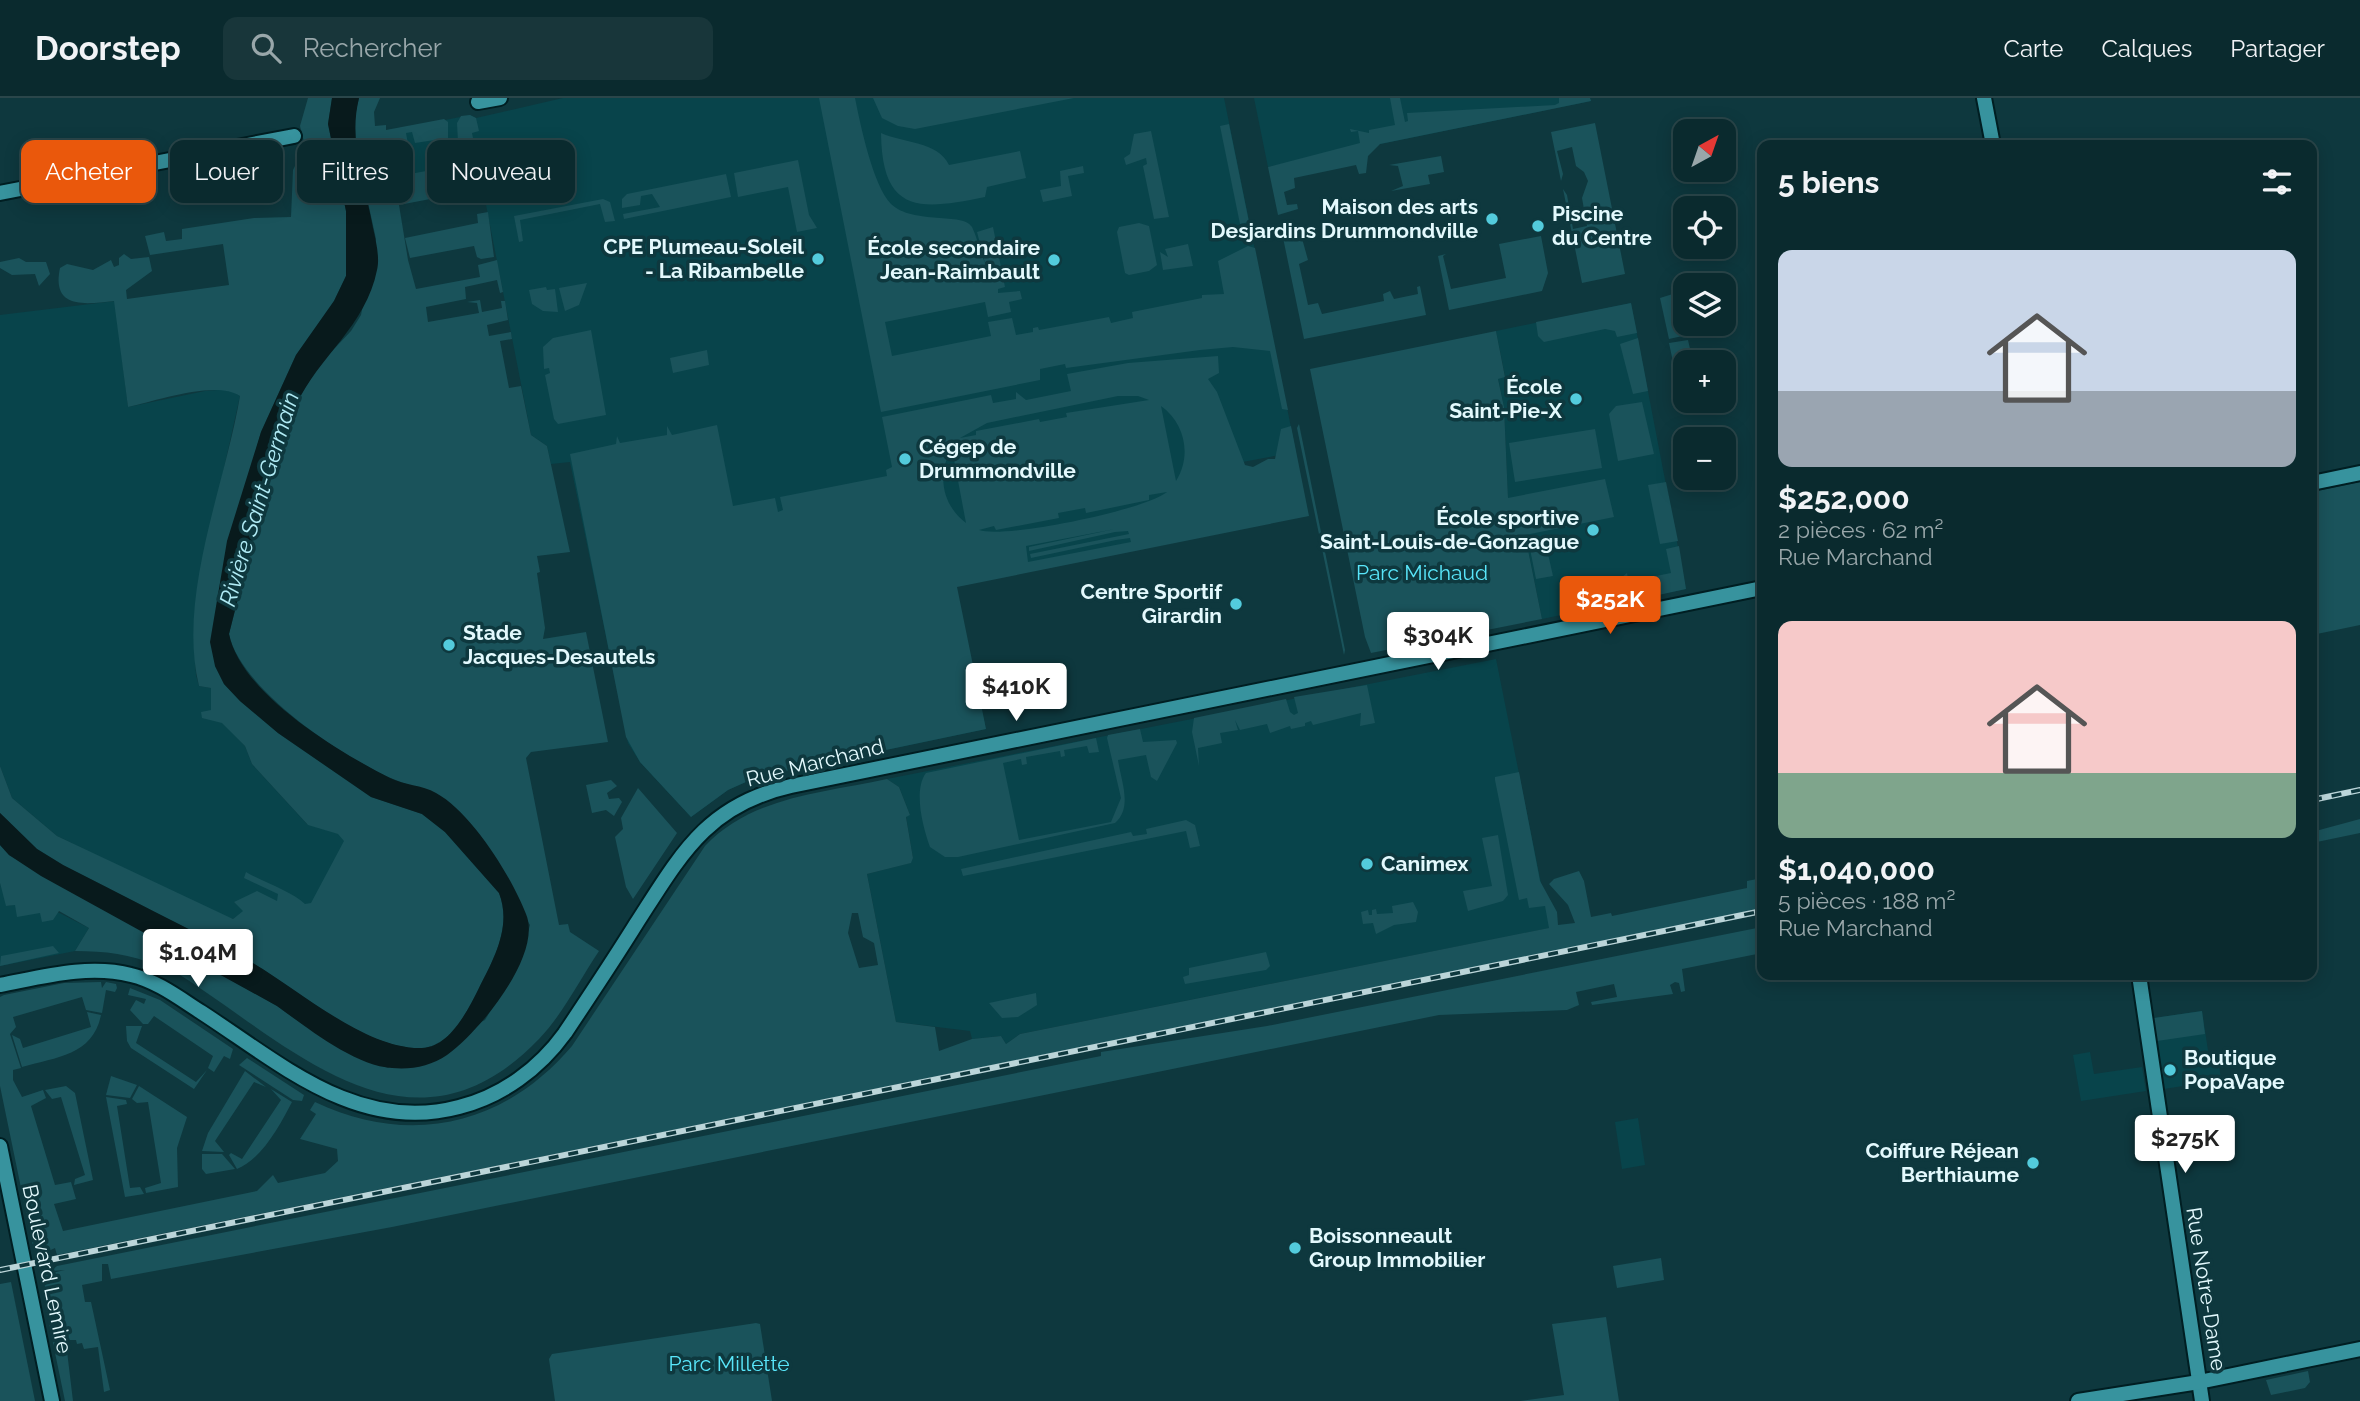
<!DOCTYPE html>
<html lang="fr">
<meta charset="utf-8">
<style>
:root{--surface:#0a2a2e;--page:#18363a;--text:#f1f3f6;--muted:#99a7aa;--line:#2a464a;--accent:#ea580c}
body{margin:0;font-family:Raleway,sans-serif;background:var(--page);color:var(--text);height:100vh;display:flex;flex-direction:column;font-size:26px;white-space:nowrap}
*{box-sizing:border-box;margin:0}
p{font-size:23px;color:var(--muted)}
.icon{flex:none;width:38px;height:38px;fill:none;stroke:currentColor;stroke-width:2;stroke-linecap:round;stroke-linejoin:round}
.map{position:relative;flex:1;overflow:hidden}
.side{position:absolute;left:1757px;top:42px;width:560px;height:840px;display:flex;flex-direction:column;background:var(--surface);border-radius:14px;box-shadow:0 4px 18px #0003,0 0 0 2px var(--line)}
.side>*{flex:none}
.top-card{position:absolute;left:21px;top:42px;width:665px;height:63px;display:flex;gap:14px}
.needle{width:46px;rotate:40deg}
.tools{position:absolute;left:1673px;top:21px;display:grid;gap:14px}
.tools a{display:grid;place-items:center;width:63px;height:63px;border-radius:14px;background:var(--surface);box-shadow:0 4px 18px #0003,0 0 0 2px var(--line);font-size:35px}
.price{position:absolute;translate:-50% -60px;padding:0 16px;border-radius:7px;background:#fff;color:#222;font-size:23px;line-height:46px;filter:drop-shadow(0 2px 4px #0008)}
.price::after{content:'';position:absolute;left:50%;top:42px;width:21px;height:16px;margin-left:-10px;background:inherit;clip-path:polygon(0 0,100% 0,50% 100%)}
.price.on{background:var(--accent);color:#fff}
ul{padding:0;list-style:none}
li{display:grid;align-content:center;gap:14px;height:371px;padding:0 21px}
li span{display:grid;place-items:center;height:217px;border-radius:14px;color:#555}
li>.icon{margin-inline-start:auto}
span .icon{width:126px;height:126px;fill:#fffc;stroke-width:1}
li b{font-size:30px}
h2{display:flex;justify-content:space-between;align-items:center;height:84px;padding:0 21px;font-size:30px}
.chip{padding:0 24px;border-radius:14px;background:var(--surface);box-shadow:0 4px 18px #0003,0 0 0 2px var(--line);font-size:24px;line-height:63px}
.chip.on{background:var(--accent);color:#fff}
header{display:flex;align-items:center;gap:42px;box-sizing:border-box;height:98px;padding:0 35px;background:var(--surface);border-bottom:2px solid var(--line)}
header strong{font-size:33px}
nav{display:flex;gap:38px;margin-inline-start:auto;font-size:24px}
.search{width:490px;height:63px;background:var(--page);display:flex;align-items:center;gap:18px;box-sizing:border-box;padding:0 24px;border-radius:14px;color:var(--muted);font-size:26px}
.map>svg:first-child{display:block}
.built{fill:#08444b}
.green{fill:#1a535b;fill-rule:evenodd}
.water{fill:#081a1c}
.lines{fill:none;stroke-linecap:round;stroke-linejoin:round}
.secondary-casing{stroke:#001e22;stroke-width:18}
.secondary{stroke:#37939e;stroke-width:14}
.rail-casing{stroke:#bbd5d9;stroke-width:6}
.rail{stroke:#0e383e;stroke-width:3.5;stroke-dasharray:10;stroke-linecap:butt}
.poi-dot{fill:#53cbdc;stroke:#0e383e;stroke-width:2.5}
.labels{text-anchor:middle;stroke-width:7;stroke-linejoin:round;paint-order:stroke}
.poi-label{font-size:21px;font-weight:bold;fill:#e3f9fd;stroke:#0e383e;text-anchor:end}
.park-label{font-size:21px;fill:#59e6fa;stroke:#0e383e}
.street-label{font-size:21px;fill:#e3f9fd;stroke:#0e383e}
.water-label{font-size:23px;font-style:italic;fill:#b1ecf6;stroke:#0e383e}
</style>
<header>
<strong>Doorstep</strong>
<div class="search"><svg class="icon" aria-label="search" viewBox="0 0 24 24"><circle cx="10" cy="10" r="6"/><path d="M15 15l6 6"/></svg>Rechercher</div>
<nav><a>Carte</a><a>Calques</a><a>Partager</a></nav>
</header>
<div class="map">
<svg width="2360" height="1303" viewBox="0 0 2360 1303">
<rect width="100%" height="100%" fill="#0e383e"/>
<g class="built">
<polygon points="563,0 1224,0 1296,354 1221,368 1185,438 952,484 986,631 757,679 728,692 691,719 640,664 628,645 570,364 551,366 547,348 531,337 480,76 397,92 386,34 470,17 476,20"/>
<polygon points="1254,0 1590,0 1591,3 1268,69"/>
<polygon points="115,203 128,309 205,293 229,291 240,298 199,483 194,542 196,577 199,588 211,590 211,612 245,648 252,666 307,726 339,736 352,751 317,814 234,804 244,813 233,821 220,817 57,738 12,700 0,668 0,217"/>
<polygon points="1631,205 1686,491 1542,521 1526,442 1513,440 1509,424 1504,309 1498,281 1505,278 1496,233"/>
<polygon points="1496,561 1550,830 1020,936 1006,946 1001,938 972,941 970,933 896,924 867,776 910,765 913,760 906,718 910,717 899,689 887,681"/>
<polygon points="0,785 7,808 36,803 89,830 75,853 0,868"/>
<polygon points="2202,913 2209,959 2218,958 2221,982 2164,991 2154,920"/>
<polygon points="2090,954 2094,976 2142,969 2146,993 2081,1003 2073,957"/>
<polygon points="1638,1020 1645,1067 1622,1071 1615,1024"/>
</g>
<g class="green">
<path d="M308 0H332L328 26 346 113V178L334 203 296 257 261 334 251 370 215 568 224 586 240 603 278 635 371 699 422 716 445 734 499 795C512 828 494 861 479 890 468 912 450 949 422 950 361 952 296 888 244 860 184 828 123 798 63 767L37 751 0 715V668L12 700 57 738 233 821 243 813 234 804 257 793 277 803 278 796 244 780 246 774C263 784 293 794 305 806L311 805 344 743 338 736 308 727 252 666 245 648 222 625 202 620 201 614 211 612V590L199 588C177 498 225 388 240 298 215 282 157 303 128 309L114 203C86 206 51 212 60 170L67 166 93 172 111 162 114 169 119 167V160L124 156 131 161 149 159 152 173 126 192 127 201 229 187 223 146 150 157 145 138 164 134 166 143 182 141V131L254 120 291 119 293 72 305 48 300 28Z"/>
<path d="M359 0H380L374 14 375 28 386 27V32L444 21 448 24V40L415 45 412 34 406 35 408 46 397 49 404 54 410 76 437 71 438 76 453 71 455 76H460V70L472 68 467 43 458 44 457 25 461 18 470 17 476 20 479 33 472 35 485 100 474 102 472 93 399 107 408 162 416 191 480 179 478 167 497 162 503 194 500 195 497 182 465 189 466 201 426 209 428 224 479 215 477 205 467 204 480 202 482 214 502 210 501 203H505L508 222 487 227 489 238 511 234 512 241 500 243 509 290 521 288 531 337 547 348 570 454 537 458 540 474 537 475 545 530 543 541 586 534 608 644 531 654 526 660 559 827 568 826 570 834 599 853C580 881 563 916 539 941 408 1078 285 941 172 872 170 871 161 869 158 868 130 856 105 853 75 853L89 830 59 813 53 822 42 824 40 815 17 819 15 807 6 808 0 785V747L9 757 277 908C312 934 347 955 388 970L485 922 520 864 530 827C508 790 483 734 451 707 433 692 414 690 393 681 343 660 240 591 229 536L264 398 296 306 318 268 351 233 361 217 376 141 355 45 353 26Z"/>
<path d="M819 0H855C860 25 873 88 891 106 913 127 964 114 972 129 977 139 980 154 985 165L977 134 993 129 1005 189 998 191V195L1020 193 1022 201 1009 204 1011 214 988 219 985 204 885 224 892 258 991 238 988 224 1012 220 1016 237 1033 234V230L1038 229 1039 232 1109 219 1111 225 1133 220 1132 214 1202 200V197L1224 196 1218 163 1248 148 1255 150 1288 312 1282 311 1270 253 1233 249 1200 252 1066 270 1065 266 1040 271V282L881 314Z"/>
<polygon points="873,0 1074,0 915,31 898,28 882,20"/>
<polygon points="1390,0 1400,0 1405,24 1408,23 1407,15 1555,7 1559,5 1559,0 1590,0 1591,3 1380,46 1368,58 1366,75 1359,76 1356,67 1294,80 1295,90 1284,94 1287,107 1297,106 1298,111 1278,117 1268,69 1360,45 1358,33 1351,34 1350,31 1369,35 1369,32 1395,27"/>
<polygon points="1595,25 1625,176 1582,185 1563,91 1567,97 1573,131 1587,128 1582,100 1588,83 1584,74 1576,68 1572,49 1557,53 1563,76 1561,83 1551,34"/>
<polygon points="1229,26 1249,124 1240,126 1220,28"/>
<polygon points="1151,33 1169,119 1154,121 1143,68 1147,66 1146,60 1126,67 1124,60 1130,56 1134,36"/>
<path d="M881 35C902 45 938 43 949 67L1020 53 1026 80 987 89 985 99C921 112 882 117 881 35Z"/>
<polygon points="1441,58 1444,74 1428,77 1430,86 1391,93 1403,88 1398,68 1389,67"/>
<polygon points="798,62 809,117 817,130 797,134 788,89 738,99 734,75"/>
<polygon points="1083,68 1084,75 1068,78 1072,98 1043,104 1040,92 1061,88 1060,73"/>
<polygon points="726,76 731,99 624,121 623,116 660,109 652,96 641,98 640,107 622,110 622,101 627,96"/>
<polygon points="603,101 610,104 615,123 605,124 600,106 520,122 523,143 519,144 514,118"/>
<polygon points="488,114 494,159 481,161 477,159 474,148 410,160 405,140 478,125 477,116"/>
<polygon points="1139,125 1149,128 1157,167 1149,173 1129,177 1125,175 1117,134 1119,129"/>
<polygon points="1298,126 1308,162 1299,166 1308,207 1318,205 1322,216 1384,203 1383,196 1390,193 1394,201 1418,196 1417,189 1420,188 1426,217 1304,241 1281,130"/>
<polygon points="1541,138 1548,175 1542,193 1449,212 1438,158 1446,156 1443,158 1451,191 1506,180 1499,146"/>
<polygon points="1188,146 1193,168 1163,172 1160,154 1168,159 1165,151"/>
<polygon points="19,160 26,164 46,164 50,176 39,188 35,176 12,177 0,170 0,164"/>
<polygon points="587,185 579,207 565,213 559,190"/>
<polygon points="546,189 547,192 555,191 558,214 543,213 532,206 529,192"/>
<polygon points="1679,194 1687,237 1669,241 1660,200"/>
<polygon points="1631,205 1637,235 1617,239 1615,233 1605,231 1544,244 1538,238 1536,224"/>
<polygon points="591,232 606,317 558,326 554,321 545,277 550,275 549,270 544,271 543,249 553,240"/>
<polygon points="1496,233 1505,279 1498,281 1504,309 1508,400 1605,381 1614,419 1515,439 1526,442 1542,521 1371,555 1365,539 1310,271"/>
<polygon points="1638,240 1648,293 1633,296 1620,246"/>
<polygon points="1688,242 1693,264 1685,264 1685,303 1701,303 1702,308 1683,311 1669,245"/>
<polygon points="707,252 709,267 673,275 670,260"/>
<path d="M1218 258 1219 275 1208 281 1217 294 1245 367 1253 369 1268 361H1275L1281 331 1291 328 1309 418 957 489 986 631 757 679 728 692 691 719 640 664 626 639 570 356 616 346 617 338 620 345 667 337V328L672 337 717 327 733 408 775 400 778 414 783 412 780 399 887 378 886 372 892 369 882 319 991 297 993 305 1016 301V294L1026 302 1071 293 1067 276 1128 265ZM1118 298H1138L1149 302 1066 315 1067 319 1040 324 1039 321 976 333V337L960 340 987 325ZM1161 308C1185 325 1192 358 1176 383ZM951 351H952L966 425C942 407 937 377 951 351ZM1167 394C1145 412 1005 441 979 432L994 428 996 432 1059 420 1058 415 1085 410 1086 415 1149 402V397ZM1115 431 1029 449V453L1115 434 1128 433 1129 436 1030 456 1031 460 1116 442 1130 440 1131 444 1028 464 1026 448Z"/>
<polygon points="1642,304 1654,356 1618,363 1609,316 1616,308"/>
<polygon points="1299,326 1345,552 1344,557 1297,330"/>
<polygon points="1595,331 1602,370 1515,384 1509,345"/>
<polygon points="1666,384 1678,443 1660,446 1648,387"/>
<polygon points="2360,384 2360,527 2312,537 2312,394"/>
<polygon points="1546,447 1553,478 1536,481 1530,451"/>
<polygon points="1679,448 1686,491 1640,501 1636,482 1671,475 1666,451"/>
<polygon points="1627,475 1632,503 1562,517 1560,509 1613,499 1611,488"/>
<polygon points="1367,587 1375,625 1360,628 1361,615 1313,627 1311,623 1305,625 1305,628 1291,631 1290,628 1270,635 1267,626 1240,632 1235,622 1238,632 1220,635 1222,645 1198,650 1199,668 1192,634 1194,620 1286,601 1290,614 1294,617 1298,615 1294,599"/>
<path d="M1140 631 1143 644 1176 642 1177 645 1157 683 1151 679 1146 657 1118 662C1121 683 1133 709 1115 725L958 759H945L930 749C923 730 913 692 926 675L1096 640 1099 654 1089 655 1087 648 1064 652 1065 658 1061 659 1060 653 1026 659 1027 666 1022 667 1021 661 1003 665 1019 742 1111 724 1121 700 1107 640 1108 637Z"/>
<path d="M1519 674 1540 783 1557 814 1558 827 1575 825 1568 807 1549 786 1554 781 1579 773 1584 783 1591 819 1611 815 1612 818 1747 790V783L1762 780V811L57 1157 55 1150 40 1157 33 1148 0 988V899L4 897 64 885 101 884 102 890 106 884 116 886 117 890 115 894 106 892 102 915 86 912 82 899 13 919 16 929 10 936 21 970 13 972V982L22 999 43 992 46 1000 31 1008 55 1087 71 1084 76 1101 54 1106 63 1133 257 1093 273 1077 278 1085 325 1075 338 1063 337 1051 300 1041 316 1016 310 1012 315 1004C410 1049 504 1028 572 948L705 748C752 698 824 695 887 681L899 689 910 717 906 719 913 760 911 765 867 776 896 924 935 929 939 953 972 941 1001 938 1006 946 1020 936 1549 830 1545 808 1529 810 1527 800 1519 802 1495 682V679ZM852 815H858L863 839 874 845 878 867 859 870 848 835Z"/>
<polygon points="611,682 617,688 607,695 609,701 619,700 622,704 614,718 606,712 592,715 586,687"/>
<polygon points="638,690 677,735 633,801 626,789 615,739 623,731 621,720"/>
<polygon points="2360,721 2360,735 2312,745 2312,734"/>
<polygon points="1186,722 1195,727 1200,748 1190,750 1186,733 963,778 961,771 1131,734 1133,738 1147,736 1146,731"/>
<polygon points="1498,737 1508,797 1503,803 1468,813 1463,793 1492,788 1482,740"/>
<polygon points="1413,804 1418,814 1416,824 1394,827 1376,836 1373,825 1363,826 1361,814 1368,812 1369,817 1372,817 1372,812 1376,811 1377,816 1393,815 1392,808"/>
<polygon points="1762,829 1762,855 1682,871 1685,893 1681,894 1679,885 1675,884 1670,887 1673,896 1592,907 1591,904 1617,899 1614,886 1576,894 1579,907 1567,912 1439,917 392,1129 111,1181 108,1166 102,1166 102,1183 82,1187 85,1204 91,1204 110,1292 104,1294 98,1249 84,1251 82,1245 77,1246 76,1242 68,1242 66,1245 73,1303 65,1303 42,1192 45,1189 43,1177 65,1172 51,1173 57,1168 1101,958 1101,954 1267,928"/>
<polygon points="53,848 59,855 0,868 1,858"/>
<polygon points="1266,854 1270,868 1266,872 1185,886 1183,879 1189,877 1189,870"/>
<polygon points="130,890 160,902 233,951 230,961 224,958 214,974 208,970 213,958 154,918 148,926 143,926 130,912 136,902 144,906 146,901 128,897"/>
<polygon points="1036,895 1037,907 1018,919 1002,920 989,905"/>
<polygon points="2202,913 2205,936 2157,943 2154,920"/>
<path d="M87 914 101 917C93 957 57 959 22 969L12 937 20 941 23 950 91 929Z"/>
<polygon points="126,928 142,928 136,945 196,984 207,972 194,991 131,950 127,943"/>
<polygon points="247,960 304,997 302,1003 293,1002 239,967"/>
<polygon points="245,973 266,989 254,984 215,1043 224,1054 202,1053 208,1035"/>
<polygon points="111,978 137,987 130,1000 106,997"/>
<polygon points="66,988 75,995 93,1082 74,1087 75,1081 85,1077 61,999 52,1001 45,992"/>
<polygon points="139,988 187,1019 177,1050 178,1089 146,1095 145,1090 161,1085 148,1004 137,1005 132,1001"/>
<path d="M271 991 292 1004C280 1027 262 1061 237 1071L229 1057 231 1055 242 1061 281 1002Z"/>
<polygon points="106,999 126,1002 127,1006 117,1008 130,1090 140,1089 144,1096 125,1099"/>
<polygon points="202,1056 222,1056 235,1071 206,1076 202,1071"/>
<polygon points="1661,1160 1664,1182 1617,1190 1613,1168"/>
<polygon points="11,1184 35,1303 0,1303 0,1186"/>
<polygon points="1606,1219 1619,1303 1520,1303 1564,1297 1552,1226"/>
<polygon points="756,1225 760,1226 772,1303 555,1303 549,1261 552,1256"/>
<polygon points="2308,1273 2310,1284 2305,1290 2271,1297 2266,1282"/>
</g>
<path class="water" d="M332 0H359C348 44 365 86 373 130 376 143 380 160 377 172 366 228 319 258 296 307 263 379 249 460 229 536 241 596 339 654 390 680 404 687 422 687 436 695 471 714 512 779 526 816 543 857 479 934 447 957 431 968 411 972 392 970 355 968 306 929 277 908L41 778 9 757 0 747V715L37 751 63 767C123 798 184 828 244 860 294 887 364 952 422 950 450 949 468 912 479 890 494 861 512 828 499 795L445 734 422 716 371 699 278 635 240 603 224 586 215 568 210 544 227 443 261 334 296 257 334 203 346 178V113L328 26Z"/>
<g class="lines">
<g class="secondary-casing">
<g id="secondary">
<polyline points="1984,0 1993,47"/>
<polyline points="478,4 500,0"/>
<polyline points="0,95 294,38"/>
<polyline points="2312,385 2360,375"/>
<polyline points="2139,877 2202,1303"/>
<path d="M0 887C42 879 88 866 131 877 157 883 179 900 201 914 280 965 358 1036 459 1009 502 998 539 971 565 935 589 899 613 863 636 826 680 758 706 707 791 688L1762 490"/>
<polyline points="0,1048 52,1303"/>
<polyline points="2078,1303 2199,1284 2360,1251"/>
</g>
</g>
<use href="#secondary" class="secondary"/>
<g class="rail-casing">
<g id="rail">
<polyline points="2312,702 2360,692"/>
<polyline points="0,1172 1762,813"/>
</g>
</g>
<use href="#rail" class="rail"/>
</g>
<g class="poi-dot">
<circle cx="1492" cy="121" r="7"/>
<circle cx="1538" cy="128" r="7"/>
<circle cx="818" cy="161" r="7"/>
<circle cx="1054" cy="162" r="7"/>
<circle cx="1576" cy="301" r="7"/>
<circle cx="905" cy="361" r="7"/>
<circle cx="1593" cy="432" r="7"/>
<circle cx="1236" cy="506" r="7"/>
<circle cx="449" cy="547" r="7"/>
<circle cx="1367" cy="766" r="7"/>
<circle cx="2170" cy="972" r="7"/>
<circle cx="2033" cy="1065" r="7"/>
<circle cx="1295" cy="1150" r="7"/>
</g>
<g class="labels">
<g class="poi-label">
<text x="1478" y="116">Maison des arts<tspan x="1478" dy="24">Desjardins Drummondville</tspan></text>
<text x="1552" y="123" text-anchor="start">Piscine<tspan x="1552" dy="24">du Centre</tspan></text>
<text x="804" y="156">CPE Plumeau-Soleil<tspan x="804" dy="24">- La Ribambelle</tspan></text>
<text x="1040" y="157">École secondaire<tspan x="1040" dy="24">Jean-Raimbault</tspan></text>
<text x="1562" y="296">École<tspan x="1562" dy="24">Saint-Pie-X</tspan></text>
<text x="919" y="356" text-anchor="start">Cégep de<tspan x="919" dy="24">Drummondville</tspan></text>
<text x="1579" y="427">École sportive<tspan x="1579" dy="24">Saint-Louis-de-Gonzague</tspan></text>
<text x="1222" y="501">Centre Sportif<tspan x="1222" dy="24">Girardin</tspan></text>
<text x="463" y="542" text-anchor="start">Stade<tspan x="463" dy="24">Jacques-Desautels</tspan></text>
<text x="1381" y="773" text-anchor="start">Canimex</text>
<text x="2184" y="967" text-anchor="start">Boutique<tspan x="2184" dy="24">PopaVape</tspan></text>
<text x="2019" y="1060">Coiffure Réjean<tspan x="2019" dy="24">Berthiaume</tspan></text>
<text x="1309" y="1145" text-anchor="start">Boissonneault<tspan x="1309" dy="24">Group Immobilier</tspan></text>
</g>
<g class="park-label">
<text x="1422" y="482">Parc Michaud</text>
<text x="729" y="1273">Parc Millette</text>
</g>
<g class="street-label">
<text transform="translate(815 665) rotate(-14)" y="7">Rue Marchand</text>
<text transform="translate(47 1171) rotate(78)" y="7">Boulevard Lemire</text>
<text transform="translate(2206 1191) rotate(81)" y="7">Rue Notre-Dame</text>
</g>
<g class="water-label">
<text transform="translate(259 401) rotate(-73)" y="8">Rivière Saint-Germain</text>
</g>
</g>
</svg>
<div class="tools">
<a><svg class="needle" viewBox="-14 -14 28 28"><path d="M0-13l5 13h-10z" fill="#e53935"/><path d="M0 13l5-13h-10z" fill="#99a7aa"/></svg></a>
<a><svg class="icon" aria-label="locate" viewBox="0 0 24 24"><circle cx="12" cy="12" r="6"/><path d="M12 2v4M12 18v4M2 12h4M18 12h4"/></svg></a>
<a><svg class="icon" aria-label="layers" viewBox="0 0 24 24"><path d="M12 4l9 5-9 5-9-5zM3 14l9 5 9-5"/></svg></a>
<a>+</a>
<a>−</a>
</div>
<b class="price on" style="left:1610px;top:538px">$252K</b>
<b class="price" style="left:1438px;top:574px">$304K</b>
<b class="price" style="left:1016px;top:625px">$410K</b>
<b class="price" style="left:198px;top:891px">$1.04M</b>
<b class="price" style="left:2185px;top:1077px">$275K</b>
<div class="top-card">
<a class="chip on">Acheter</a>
<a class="chip">Louer</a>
<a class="chip">Filtres</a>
<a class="chip">Nouveau</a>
</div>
<section class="side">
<h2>5 biens<svg class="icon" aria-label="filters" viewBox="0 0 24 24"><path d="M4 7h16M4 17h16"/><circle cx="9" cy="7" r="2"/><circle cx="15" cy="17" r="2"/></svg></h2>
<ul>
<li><span style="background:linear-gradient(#c9d6e8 65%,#9aa5b1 0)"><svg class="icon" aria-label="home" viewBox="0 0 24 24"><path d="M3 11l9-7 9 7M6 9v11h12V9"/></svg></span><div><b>$252,000</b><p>2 pièces · 62 m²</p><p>Rue Marchand</p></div></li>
<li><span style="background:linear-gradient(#f6c9c9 70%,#7fa58c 0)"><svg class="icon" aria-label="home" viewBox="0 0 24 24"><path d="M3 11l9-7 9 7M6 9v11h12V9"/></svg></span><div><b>$1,040,000</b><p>5 pièces · 188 m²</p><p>Rue Marchand</p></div></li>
</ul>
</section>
</div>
